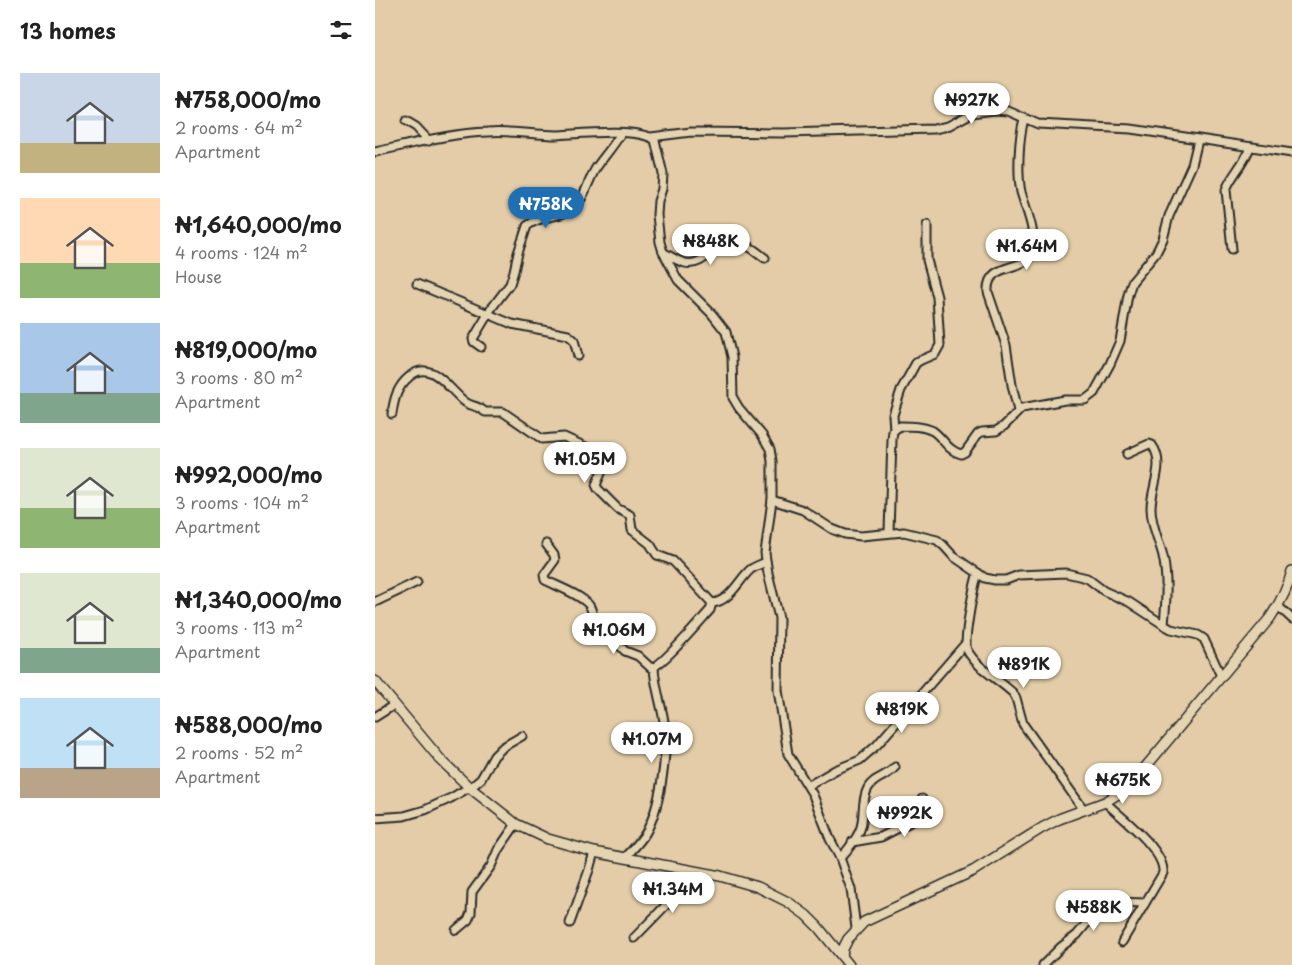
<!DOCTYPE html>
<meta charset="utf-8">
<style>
:root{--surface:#fff;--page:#f2f2f2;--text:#222;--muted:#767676;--accent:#1f6fb2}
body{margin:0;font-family:"Playpen Sans",sans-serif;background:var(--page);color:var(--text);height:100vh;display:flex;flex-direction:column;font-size:19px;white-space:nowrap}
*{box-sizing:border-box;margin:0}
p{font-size:16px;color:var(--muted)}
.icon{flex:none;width:28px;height:28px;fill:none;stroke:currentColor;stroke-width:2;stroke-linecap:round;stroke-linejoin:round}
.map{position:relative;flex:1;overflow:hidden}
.side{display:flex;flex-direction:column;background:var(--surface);width:375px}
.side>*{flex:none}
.price{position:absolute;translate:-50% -42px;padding:0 11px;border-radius:18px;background:#fff;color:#222;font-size:16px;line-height:32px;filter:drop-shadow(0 1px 2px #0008)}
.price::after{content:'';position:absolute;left:50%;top:30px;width:15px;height:11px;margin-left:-8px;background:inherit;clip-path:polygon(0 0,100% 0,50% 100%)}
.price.selected{background:var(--accent);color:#fff}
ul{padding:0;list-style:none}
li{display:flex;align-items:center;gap:15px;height:125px;padding:0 20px}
li span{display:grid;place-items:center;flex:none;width:140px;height:100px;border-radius:0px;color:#555}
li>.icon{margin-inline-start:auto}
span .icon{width:60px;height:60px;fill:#fffc;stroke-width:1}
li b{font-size:21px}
h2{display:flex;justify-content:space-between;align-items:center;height:60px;padding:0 20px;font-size:21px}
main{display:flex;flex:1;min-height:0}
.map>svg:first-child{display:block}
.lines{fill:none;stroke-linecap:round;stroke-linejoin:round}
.minor-casing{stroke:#2b2b2b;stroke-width:11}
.major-casing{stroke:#2b2b2b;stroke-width:12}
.minor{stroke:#e5d4b1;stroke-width:7}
.major{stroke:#e5d4b1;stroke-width:9}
</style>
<main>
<section class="side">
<h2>13 homes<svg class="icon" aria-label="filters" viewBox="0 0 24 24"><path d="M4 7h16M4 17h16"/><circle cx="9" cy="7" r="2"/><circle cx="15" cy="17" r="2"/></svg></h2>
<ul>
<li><span style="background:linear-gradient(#c9d6e8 70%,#c2b280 0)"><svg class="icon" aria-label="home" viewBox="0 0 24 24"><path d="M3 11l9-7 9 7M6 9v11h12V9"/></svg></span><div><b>₦758,000/mo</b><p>2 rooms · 64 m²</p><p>Apartment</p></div></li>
<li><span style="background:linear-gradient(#ffd9b3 65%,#8fb573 0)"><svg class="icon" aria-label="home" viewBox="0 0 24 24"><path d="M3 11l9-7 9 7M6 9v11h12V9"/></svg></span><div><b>₦1,640,000/mo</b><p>4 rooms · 124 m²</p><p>House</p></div></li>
<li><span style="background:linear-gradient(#a9c7e8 70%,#7fa58c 0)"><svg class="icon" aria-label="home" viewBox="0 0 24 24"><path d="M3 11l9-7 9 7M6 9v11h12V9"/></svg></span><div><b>₦819,000/mo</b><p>3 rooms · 80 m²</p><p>Apartment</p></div></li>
<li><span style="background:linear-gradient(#dfe7d0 60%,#8fb573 0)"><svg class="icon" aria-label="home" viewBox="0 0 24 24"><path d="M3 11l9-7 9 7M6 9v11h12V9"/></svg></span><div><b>₦992,000/mo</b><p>3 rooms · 104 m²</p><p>Apartment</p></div></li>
<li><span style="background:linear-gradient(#dfe7d0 75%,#7fa58c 0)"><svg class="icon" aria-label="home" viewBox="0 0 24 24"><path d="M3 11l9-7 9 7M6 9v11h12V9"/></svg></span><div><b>₦1,340,000/mo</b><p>3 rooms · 113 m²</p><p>Apartment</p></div></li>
<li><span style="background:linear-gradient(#bfe0f5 70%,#b9a48a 0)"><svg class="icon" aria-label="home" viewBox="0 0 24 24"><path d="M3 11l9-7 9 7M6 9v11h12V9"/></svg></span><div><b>₦588,000/mo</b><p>2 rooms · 52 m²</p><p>Apartment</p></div></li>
</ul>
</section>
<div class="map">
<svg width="917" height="965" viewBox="0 0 917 965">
<rect width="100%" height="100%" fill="#e3cca7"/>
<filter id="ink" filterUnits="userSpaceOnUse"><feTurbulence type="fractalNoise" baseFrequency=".02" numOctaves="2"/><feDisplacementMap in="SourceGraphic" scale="10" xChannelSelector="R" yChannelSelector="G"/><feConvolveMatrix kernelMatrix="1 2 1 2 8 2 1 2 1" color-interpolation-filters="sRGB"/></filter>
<g filter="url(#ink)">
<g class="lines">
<g class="minor-casing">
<g id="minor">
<polyline points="31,121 41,127 54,141"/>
<polyline points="276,137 316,132 409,133 559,129 573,126 597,113 619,110 633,111 663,124 756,129 917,153"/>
<path d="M0 152C37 144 75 133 113 132 136 130 159 135 182 135 204 134 262 127 280 140L288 174 287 189 283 201 282 215 285 242 288 252 303 280 337 314 351 332 357 357 358 398 364 408 387 435 395 449 397 461V500L390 553 393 573 404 618 403 690 413 754 438 795 455 839 465 858 476 889 481 928"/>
<path d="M857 249 851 190C856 175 869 165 875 147"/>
<path d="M288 252C295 256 302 261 310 263 329 268 341 241 359 241 370 242 382 252 390 258"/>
<polyline points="42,284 137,324 193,335 199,340 203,356"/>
<path d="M106 347 99 342 98 339 116 309 135 284 139 271 143 253 152 226C165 215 181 219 195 210 210 201 212 182 221 168 229 156 239 146 246 133"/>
<path d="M643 411 637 385 631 345 613 292C611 260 652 273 657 252 662 232 651 210 646 192 642 173 644 137 649 119"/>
<path d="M17 414C19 399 22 387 34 377 56 357 74 390 90 402 96 407 101 404 110 412H128L167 439 189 437 226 454 230 458V464L221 485 223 489 243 509 255 515 257 530 275 544 282 555 298 561 337 603C355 602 364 579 376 569 381 566 386 564 391 562"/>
<polyline points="519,430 518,415 526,390 541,363 546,360 560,354 565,345 562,297 552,260 552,225"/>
<path d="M752 454 774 444 777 445C791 464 776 487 776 508 776 525 784 540 788 556 793 579 791 602 789 625"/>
<polyline points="397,500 428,510 457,529 470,534 486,536 529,532 562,540 569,546 578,556 610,578 620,580 631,580 644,575 691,573 712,578 729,591 754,602 789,625 796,629 823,635 829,639 846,676"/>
<path d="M514 532 517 440 518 431 525 426C536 426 548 426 558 431 568 438 573 451 586 454L590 452 603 434 607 432 621 431 629 426 647 408 690 400H710L719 393 735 364 745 341 753 295 757 282 781 253 788 239 794 216 817 165 823 140"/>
<path d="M171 544 179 555 180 560 169 575 170 580C181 586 213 597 216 609 219 618 219 628 224 636L241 642 250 651 263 656 276 668C286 667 325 621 335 610L337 603"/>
<path d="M603 573C599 584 588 642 592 650 602 668 623 679 638 693L641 698 648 724 709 810"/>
<polyline points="0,602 42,582"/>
<polyline points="903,606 917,619"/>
<polyline points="0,717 19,705"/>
<polyline points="433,786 460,770 485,760 502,745 590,644"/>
<path d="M730 802C746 817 790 850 788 873L747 942"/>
<polyline points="0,818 29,816 50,810 76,798 100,784 106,779 119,756 128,747 147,736"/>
<polyline points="477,842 506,837 547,816 547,799"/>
<path d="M250 858C257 850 265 842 270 834 285 809 292 758 290 729 288 708 280 689 279 668"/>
<path d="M465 858C473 850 486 834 487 822 489 810 487 799 493 788 499 777 512 777 520 767"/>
<polyline points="195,923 214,870 219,852"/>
<polyline points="81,930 93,920 96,913 97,892 116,866 123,850 141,824"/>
<polyline points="259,938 294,902 317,871"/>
<polyline points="668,965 686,947 702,935 711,924 731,905 740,902 770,903"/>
</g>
</g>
<g class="major-casing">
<g id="major">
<polyline points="0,681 65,759 94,787 141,824 173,839 219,852 345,876 383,887 413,902 431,915 443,927 474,965"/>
<path d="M467 956 468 949 473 939 489 922 598 871 667 828 684 819 730 802 743 794 758 782 895 618C905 603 913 589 917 571"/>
</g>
</g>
<use href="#minor" class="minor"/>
<use href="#major" class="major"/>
</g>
</g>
</svg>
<b class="price" style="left:597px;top:125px">₦927K</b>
<b class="price selected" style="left:171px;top:229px">₦758K</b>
<b class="price" style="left:336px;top:266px">₦848K</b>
<b class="price" style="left:652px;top:271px">₦1.64M</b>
<b class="price" style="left:210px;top:484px">₦1.05M</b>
<b class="price" style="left:239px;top:655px">₦1.06M</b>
<b class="price" style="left:649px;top:689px">₦891K</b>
<b class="price" style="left:527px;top:734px">₦819K</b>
<b class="price" style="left:277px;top:764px">₦1.07M</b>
<b class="price" style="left:748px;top:805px">₦675K</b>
<b class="price" style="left:530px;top:838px">₦992K</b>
<b class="price" style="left:298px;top:914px">₦1.34M</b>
<b class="price" style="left:719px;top:932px">₦588K</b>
</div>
</main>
